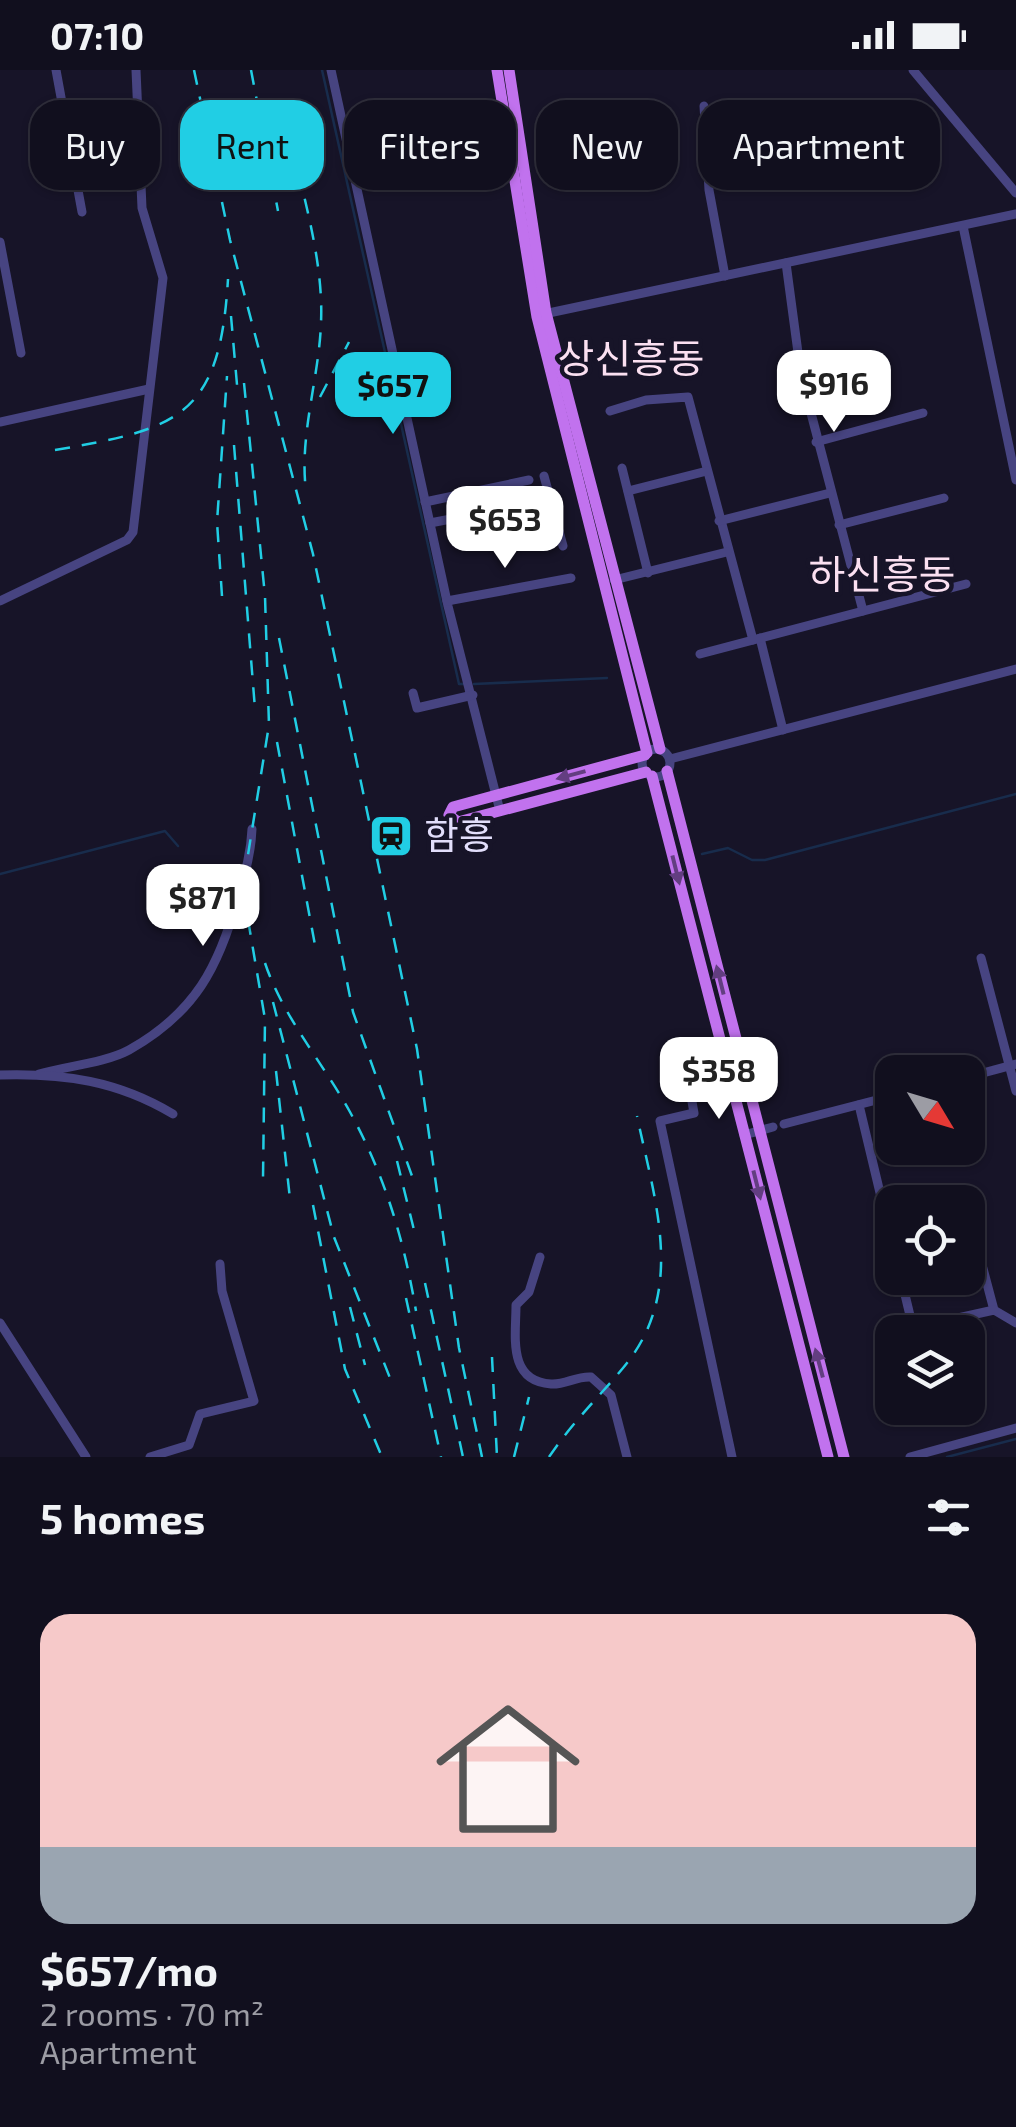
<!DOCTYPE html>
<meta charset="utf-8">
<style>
:root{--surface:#110f1e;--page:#1e1d2b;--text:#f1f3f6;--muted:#9c9ca4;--line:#302f3c;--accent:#21cee4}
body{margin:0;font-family:"Exo 2","Noto Sans KR",sans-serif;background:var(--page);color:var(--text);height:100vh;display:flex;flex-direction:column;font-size:38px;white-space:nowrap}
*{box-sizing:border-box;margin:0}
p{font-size:32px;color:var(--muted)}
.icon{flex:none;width:55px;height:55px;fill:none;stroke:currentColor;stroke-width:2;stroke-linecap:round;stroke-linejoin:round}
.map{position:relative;height:1387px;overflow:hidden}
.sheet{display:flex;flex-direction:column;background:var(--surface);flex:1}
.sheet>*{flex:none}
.top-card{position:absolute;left:30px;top:30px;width:958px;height:90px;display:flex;gap:20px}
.needle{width:65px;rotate:128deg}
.tools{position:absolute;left:875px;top:985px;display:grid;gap:20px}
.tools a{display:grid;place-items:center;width:110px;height:110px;border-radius:20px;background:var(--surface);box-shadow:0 2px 8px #0004,0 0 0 2px var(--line);font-size:50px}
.price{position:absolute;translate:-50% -85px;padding:0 22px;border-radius:20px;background:#fff;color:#222;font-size:32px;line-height:65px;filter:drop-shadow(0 2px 5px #0008)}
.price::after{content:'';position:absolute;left:50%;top:60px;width:30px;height:22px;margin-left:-15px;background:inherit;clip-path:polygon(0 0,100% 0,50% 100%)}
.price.on{background:var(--accent);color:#111}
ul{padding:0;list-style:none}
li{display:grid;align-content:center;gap:20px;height:530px;padding:0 40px}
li+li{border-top:2px solid var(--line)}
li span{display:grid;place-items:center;height:310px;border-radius:30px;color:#555}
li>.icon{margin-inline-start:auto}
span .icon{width:180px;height:180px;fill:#fffc;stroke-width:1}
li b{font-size:42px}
h2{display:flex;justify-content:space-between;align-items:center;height:120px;padding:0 40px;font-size:42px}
.pill{padding:0 35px;border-radius:30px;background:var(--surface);box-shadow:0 2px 8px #0004,0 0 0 2px var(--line);font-size:35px;line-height:90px}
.pill.on{background:var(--accent);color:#111}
.status{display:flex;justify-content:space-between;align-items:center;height:70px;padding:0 50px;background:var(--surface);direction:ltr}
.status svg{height:28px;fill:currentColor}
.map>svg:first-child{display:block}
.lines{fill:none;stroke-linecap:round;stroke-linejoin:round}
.stream{stroke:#182c4c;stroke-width:2.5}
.minor{stroke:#474481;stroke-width:9}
.major{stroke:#c172ee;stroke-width:11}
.rail{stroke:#21cee4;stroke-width:2.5;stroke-dasharray:15 12;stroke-linecap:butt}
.oneway{fill:#633e81}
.labels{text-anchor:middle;stroke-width:9;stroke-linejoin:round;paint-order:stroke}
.poi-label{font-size:38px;fill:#e2defb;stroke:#171428;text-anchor:start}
.neighbourhood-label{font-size:40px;fill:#fbe0f1;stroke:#171428}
</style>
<div class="status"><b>07:10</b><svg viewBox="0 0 49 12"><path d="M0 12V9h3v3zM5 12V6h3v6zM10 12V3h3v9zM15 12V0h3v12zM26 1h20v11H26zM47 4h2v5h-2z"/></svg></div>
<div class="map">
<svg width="1016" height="1387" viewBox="0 0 1016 1387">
<rect width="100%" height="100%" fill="#171428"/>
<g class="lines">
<g class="stream">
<polyline points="322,0 459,614 464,614"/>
<polyline points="474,614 607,608"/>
<polyline points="702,784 728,778 752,790 765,790 1016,724"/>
<polyline points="0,804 165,761 178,776"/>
<polyline points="947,1387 1016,1369"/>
</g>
<g class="minor">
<polyline points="56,0 82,142"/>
<polyline points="331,0 448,536 500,741"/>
<polyline points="913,0 1016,123"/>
<polyline points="704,36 709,120 725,206"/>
<path d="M708 75C748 75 804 64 826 107"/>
<polyline points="963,156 1016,410"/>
<polyline points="0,172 21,283"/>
<polyline points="786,193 801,305 863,541"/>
<polyline points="544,244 1016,144"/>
<polyline points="610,341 646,330 688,327 753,570"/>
<polyline points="0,352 149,319"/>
<polyline points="816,372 923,343"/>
<polyline points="622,398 648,503"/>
<polyline points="544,406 563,476"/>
<polyline points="628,421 707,401"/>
<polyline points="425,432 529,410"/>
<polyline points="719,451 830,423"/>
<polyline points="430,453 550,430"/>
<polyline points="839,455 944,428"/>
<polyline points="614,510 727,482"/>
<polyline points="0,531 127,470 133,462 163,208 142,138 136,0"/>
<polyline points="447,531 571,508"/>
<polyline points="760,568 783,660"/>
<polyline points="700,584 966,514"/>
<polyline points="413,623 417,638 473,625"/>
<circle cx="656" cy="693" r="14"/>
<polyline points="670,689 1016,599"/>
<polyline points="981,888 1016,1021"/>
<path d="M39 1004C66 996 105 993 129 980 195 943 219 897 238 827 245 803 251 784 252 759"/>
<path d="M0 1005C64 1003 118 1011 173 1044"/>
<polyline points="968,1007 1016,994"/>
<polyline points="691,1026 694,1043 660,1051 732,1387"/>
<polyline points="859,1035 892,1173"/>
<polyline points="784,1054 892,1026"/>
<polyline points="744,1065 773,1057"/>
<polyline points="964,1132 965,1132"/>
<polyline points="968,1142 994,1240"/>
<path d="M540 1187 529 1222 516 1235C516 1266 507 1311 551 1314 565 1315 576 1306 591 1307L611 1325 627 1387"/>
<polyline points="901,1208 913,1258 994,1240 1016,1253"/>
<polyline points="0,1253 86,1387"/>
<polyline points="150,1387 189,1375 200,1344 254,1331 222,1221 220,1194"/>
<polyline points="910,1387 1016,1358"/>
</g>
<g class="major">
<polyline points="497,0 537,247 647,683"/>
<polyline points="509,0 546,243 660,679"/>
<polyline points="645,685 453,737 449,745 458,752 646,702"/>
<polyline points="667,701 844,1387"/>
<polyline points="652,706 828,1387"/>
</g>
<g class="rail">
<polyline points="194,0 230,170 313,484 417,979 459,1278 482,1387"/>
<polyline points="251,0 278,141"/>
<path d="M286 50C300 116 324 187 321 253 319 309 299 365 306 421"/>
<polyline points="231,246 238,326"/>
<polyline points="244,313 265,526 269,655 247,791 247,844 265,949 263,1109"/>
<polyline points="320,327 349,272"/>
<polyline points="234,375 255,639"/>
<path d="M55 380C180 359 220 346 228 209"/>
<polyline points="222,526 217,452 227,306"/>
<polyline points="279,568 353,942 412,1106"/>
<polyline points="277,672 315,875"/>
<path d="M265 893C283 947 323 993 350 1042 385 1106 404 1170 416 1241"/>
<polyline points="273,932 334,1167 392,1313"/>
<polyline points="276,1001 290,1129"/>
<polyline points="397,1091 415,1164"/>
<polyline points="313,1135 345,1299 382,1387"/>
<polyline points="425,1213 463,1387"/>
<polyline points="406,1228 441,1387"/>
<polyline points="350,1237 365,1295"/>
<polyline points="492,1287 497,1387"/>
<polyline points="514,1387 529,1327"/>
<path d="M549 1387C571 1354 598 1328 623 1298 687 1222 655 1132 637 1046"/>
</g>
</g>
<defs><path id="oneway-solid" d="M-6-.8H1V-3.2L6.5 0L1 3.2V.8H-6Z" transform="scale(2.5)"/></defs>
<g class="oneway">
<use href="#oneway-solid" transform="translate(571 705) rotate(165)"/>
<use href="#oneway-solid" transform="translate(676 800) rotate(76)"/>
<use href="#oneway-solid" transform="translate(720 910) rotate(-104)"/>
<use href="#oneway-solid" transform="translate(757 1115) rotate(76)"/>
<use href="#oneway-solid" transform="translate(819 1293) rotate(-105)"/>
</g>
<defs>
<g id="station-square" transform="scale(2.25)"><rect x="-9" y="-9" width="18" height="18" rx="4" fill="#21cee4" stroke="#171428"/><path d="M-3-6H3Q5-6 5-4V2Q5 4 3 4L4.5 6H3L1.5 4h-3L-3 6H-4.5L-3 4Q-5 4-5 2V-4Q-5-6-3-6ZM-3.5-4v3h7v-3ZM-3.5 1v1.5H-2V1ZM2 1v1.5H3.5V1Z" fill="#111"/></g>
</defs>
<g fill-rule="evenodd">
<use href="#station-square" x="391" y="766"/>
</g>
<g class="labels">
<g class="poi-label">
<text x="424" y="779">함흥</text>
</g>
<g class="neighbourhood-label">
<text x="631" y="303">상신흥동</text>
<text x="882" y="519">하신흥동</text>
</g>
</g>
</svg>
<div class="tools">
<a><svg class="needle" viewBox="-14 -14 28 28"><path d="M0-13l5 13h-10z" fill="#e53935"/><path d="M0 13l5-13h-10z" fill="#9c9ca4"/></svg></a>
<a><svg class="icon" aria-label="locate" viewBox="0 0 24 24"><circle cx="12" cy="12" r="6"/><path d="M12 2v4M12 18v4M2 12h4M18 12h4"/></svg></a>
<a><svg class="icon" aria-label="layers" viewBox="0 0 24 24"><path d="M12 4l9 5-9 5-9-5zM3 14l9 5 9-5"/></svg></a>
</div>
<b class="price" style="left:834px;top:365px">$916</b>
<b class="price on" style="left:393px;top:367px">$657</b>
<b class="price" style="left:505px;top:501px">$653</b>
<b class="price" style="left:203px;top:879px">$871</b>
<b class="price" style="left:719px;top:1052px">$358</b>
<div class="top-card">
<a class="pill">Buy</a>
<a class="pill on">Rent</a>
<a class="pill">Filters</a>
<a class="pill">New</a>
<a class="pill">Apartment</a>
</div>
</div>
<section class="sheet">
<h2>5 homes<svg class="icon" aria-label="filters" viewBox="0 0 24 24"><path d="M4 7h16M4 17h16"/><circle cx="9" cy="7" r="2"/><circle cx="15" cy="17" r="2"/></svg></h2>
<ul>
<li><span style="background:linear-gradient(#f6c9c9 75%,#9aa5b1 0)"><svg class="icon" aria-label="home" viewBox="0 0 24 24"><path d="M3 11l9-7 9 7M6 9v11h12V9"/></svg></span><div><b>$657/mo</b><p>2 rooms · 70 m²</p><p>Apartment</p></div></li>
</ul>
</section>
